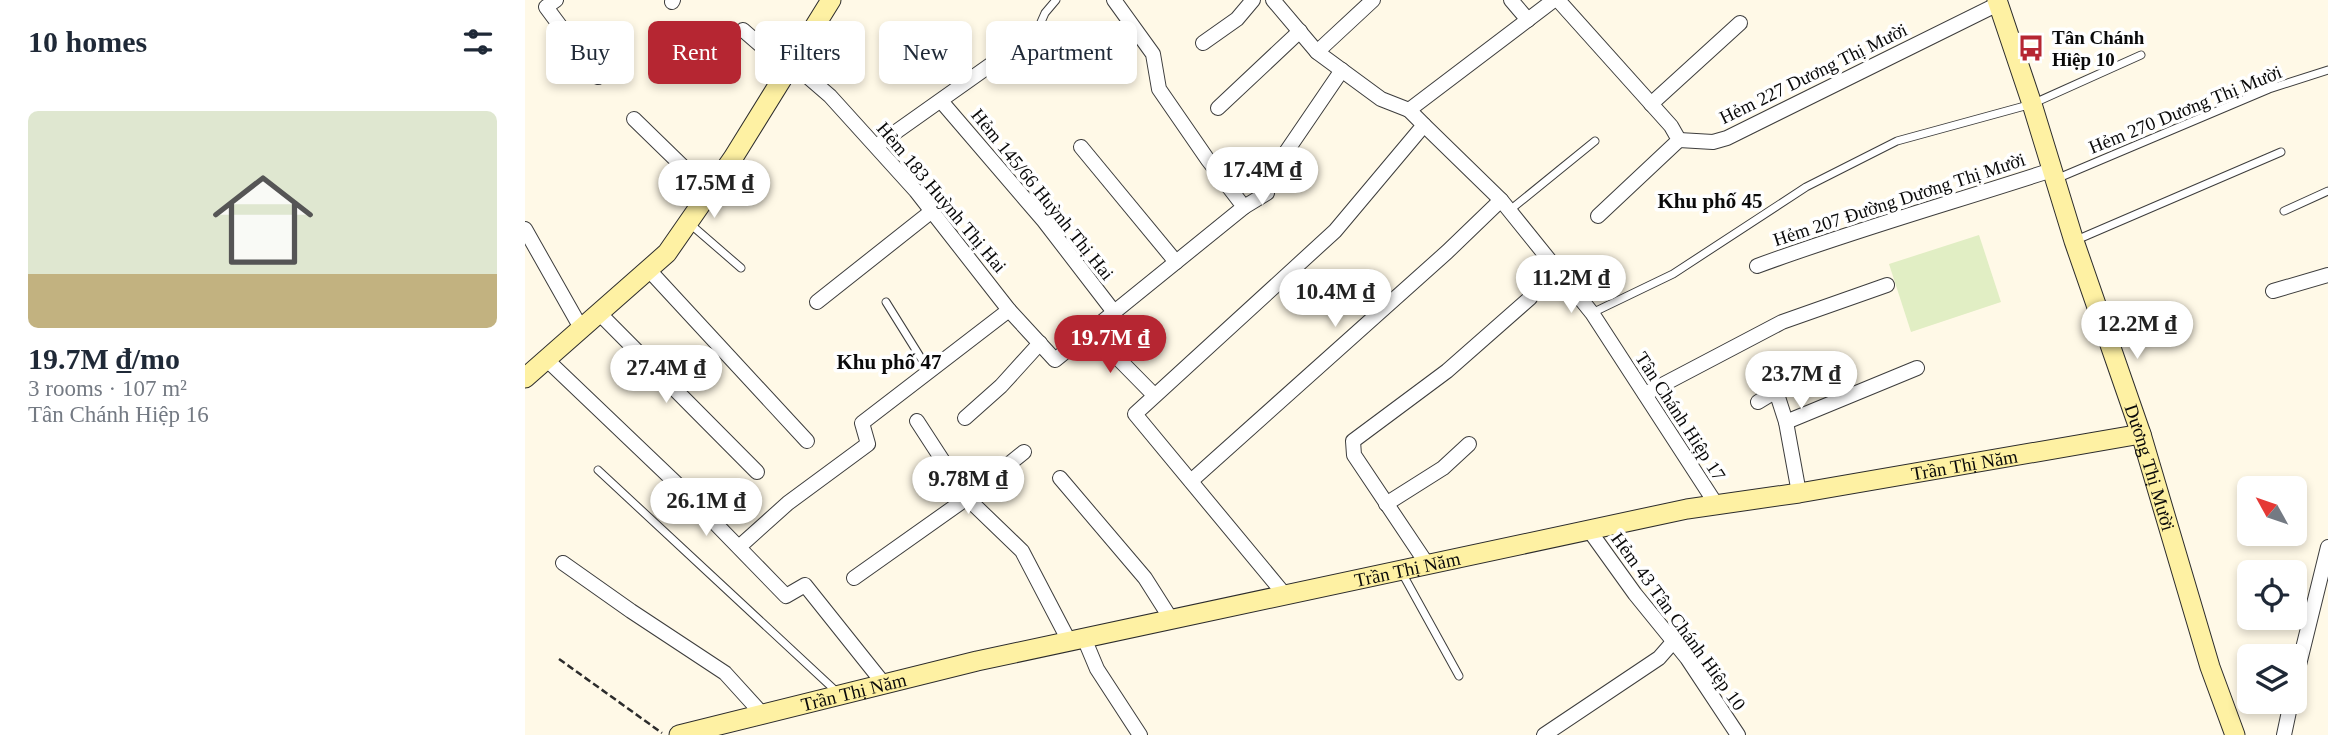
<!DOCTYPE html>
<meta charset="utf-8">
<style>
:root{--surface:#fff;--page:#f6f6f7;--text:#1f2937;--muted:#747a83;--line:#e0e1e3;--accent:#b62632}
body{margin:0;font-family:"Times New Roman",serif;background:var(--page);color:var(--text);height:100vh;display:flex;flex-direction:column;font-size:26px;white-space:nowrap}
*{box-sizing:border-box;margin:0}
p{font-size:23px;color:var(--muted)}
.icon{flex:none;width:38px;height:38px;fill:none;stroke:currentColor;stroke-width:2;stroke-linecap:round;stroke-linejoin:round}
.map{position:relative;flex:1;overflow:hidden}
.side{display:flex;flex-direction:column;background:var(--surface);width:525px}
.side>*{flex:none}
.hud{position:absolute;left:21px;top:21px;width:665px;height:63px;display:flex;gap:14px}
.needle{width:46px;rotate:310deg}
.tools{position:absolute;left:1712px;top:476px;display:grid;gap:14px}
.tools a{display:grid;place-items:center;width:70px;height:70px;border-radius:10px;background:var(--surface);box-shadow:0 4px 10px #0003;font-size:35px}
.price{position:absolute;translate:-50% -60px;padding:0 16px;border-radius:24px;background:#fff;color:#222;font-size:23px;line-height:46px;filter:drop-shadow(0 2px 4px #0008)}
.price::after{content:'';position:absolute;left:50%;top:42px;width:21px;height:16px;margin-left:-10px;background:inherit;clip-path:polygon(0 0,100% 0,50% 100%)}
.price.selected{background:var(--accent);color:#fff}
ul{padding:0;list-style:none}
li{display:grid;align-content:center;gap:14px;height:371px;padding:0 28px}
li+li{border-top:2px solid var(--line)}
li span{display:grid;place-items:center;height:217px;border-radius:10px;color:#555}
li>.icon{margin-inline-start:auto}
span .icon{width:126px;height:126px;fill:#fffc;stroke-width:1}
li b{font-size:30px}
h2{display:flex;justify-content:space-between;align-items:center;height:84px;padding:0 28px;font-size:30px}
.pill{padding:0 24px;border-radius:10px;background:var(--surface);box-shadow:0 4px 10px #0003;font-size:24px;line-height:63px}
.pill.selected{background:var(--accent);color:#fff}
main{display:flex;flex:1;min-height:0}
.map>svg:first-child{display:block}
.pitch{fill:#e1eec4}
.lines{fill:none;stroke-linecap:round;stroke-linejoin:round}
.lane-casing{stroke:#3d3d3d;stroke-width:9}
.street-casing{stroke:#3d3d3d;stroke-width:16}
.secondary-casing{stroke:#2c2c2c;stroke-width:21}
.path{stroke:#2c2c2c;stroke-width:2.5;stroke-dasharray:7 3.5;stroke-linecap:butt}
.lane{stroke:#fff;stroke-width:7}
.street{stroke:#fff;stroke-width:14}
.secondary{stroke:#fef1a3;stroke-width:19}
.labels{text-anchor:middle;stroke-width:7;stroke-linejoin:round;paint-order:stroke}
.poi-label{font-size:19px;font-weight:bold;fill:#0a0a0a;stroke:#fff;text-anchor:start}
.street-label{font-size:19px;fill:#0a0a0a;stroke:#fff}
.neighbourhood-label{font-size:21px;font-weight:bold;fill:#0a0a0a;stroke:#fff}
</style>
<main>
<section class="side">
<h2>10 homes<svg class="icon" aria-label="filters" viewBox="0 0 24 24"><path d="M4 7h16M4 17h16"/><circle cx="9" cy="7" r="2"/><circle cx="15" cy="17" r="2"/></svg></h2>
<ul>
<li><span style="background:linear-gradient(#dfe7d0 75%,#c2b280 0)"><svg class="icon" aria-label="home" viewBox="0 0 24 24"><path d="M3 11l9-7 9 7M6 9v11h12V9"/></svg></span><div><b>19.7M ₫/mo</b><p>3 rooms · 107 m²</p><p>Tân Chánh Hiệp 16</p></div></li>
</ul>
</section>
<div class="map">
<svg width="1803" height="735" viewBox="0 0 1803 735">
<rect width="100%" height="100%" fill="#fff9e7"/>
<polygon class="pitch" points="1454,235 1476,302 1386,332 1364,264"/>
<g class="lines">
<g class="lane-casing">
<g id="lane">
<polyline points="530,68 505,47 520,13 531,0"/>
<polyline points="1531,179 1744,89 1803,70"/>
<polyline points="985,210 1070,141"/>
<polyline points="1759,211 1803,191"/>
<polyline points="164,223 216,268"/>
<polyline points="1549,241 1756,152"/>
<polyline points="361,302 404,371"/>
<polyline points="1067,313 1148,274 1281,187 1372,141 1507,104 1616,55"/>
<polyline points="73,470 313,693"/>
<polyline points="876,571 934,676"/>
</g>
</g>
<g class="street-casing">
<g id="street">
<polyline points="31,0 21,7 73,77"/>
<polyline points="748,0 792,52 856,99 884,110"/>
<polyline points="986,0 1003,20"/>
<polyline points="1033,0 1146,126 1154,140 1073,216"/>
<polyline points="147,2 148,0"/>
<polyline points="218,30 264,70"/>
<polyline points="678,43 712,19 728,0"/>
<polyline points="792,52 848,0"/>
<polyline points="268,64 305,96 391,191 484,310 530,360 719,207 683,160 634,89 628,54 589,0"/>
<polyline points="416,101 519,221 589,312"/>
<polyline points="1126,104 1215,23"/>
<polyline points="693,108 775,31"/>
<polyline points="109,119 184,192"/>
<polyline points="899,125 976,200 1067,313 1191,504"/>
<polyline points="1154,140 1188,142 1202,138 1473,4"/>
<polyline points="351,146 471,61"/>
<polyline points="556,147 651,262"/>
<polyline points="757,158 817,70"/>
<polyline points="719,207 742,193"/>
<polyline points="0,229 56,328"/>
<path d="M1232 266C1329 230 1429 202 1527 170"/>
<polyline points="123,269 282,441"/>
<polyline points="1748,291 1803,275"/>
<polyline points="292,302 407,211"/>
<polyline points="74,313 232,472"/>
<polyline points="566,331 629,395"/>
<polyline points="21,359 152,484 261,596 280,585 359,684"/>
<polyline points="1120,394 1257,322 1362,285"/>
<polyline points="1233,402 1251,391 1261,422 1274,493"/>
<polyline points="440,418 476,386 515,343"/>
<polyline points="392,421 442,498 499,452"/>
<polyline points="1261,422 1392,368"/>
<polyline points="535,478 620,578 646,619"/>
<polyline points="666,481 922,252 976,200"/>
<polyline points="861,504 918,468 944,444"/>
<polyline points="1064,530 1110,594 1162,658 1213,735"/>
<polyline points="214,547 263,503 343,444 337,423 484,310"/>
<polyline points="38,563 106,611 200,673 239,716"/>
<polyline points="902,564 829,455 828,441 922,371 1005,298"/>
<polyline points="329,578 442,498 497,551 544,641"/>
<polyline points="760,595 610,414 810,231 899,125 884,110 1029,0"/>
<polyline points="559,638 572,669 615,735"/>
<polyline points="1769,685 1803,547"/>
<polyline points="1019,735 1134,658 1148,642"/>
<polyline points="1759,735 1766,702"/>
</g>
</g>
<g class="secondary-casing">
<g id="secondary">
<path id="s1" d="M1472 0 1507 104 1549 241 1616 434 1685 667 1710 735"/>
<polyline points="0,378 142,253 208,158 306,0"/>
<path id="s2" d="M154 735 452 661 1162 509 1274 493 1616 434"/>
</g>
</g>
<polyline class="path" points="34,659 137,733"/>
<use href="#lane" class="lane"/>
<use href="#street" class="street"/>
<use href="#secondary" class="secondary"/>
</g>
<defs>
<g id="bus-bare" transform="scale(2.1)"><path d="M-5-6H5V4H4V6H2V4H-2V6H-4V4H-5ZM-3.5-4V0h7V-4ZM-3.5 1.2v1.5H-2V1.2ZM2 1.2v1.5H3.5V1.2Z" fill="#b62632" stroke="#fff" stroke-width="2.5" paint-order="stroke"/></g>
</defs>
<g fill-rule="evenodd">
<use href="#bus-bare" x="1506" y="48"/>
</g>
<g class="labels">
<g class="poi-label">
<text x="1527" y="44">Tân Chánh<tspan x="1527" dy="22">Hiệp 10</tspan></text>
</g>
<g class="street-label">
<text transform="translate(1288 73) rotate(-26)" y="7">Hẻm 227 Dương Thị Mười</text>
<text transform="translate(1660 109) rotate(-22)" y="7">Hẻm 270 Dương Thị Mười</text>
<text transform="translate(518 194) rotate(51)" y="7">Hẻm 145/66 Huỳnh Thị Hai</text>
<text transform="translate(417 197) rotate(50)" y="7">Hẻm 183 Huỳnh Thị Hai</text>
<text transform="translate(1374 199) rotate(-18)" y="7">Hẻm 207 Đường Dương Thị Mười</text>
<text transform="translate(1156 416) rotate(57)" y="7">Tân Chánh Hiệp 17</text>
<text dy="7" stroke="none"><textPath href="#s2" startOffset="1314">Trần Thị Năm</textPath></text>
<text dy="7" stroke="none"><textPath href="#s1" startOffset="492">Dương Thị Mười</textPath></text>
<text dy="7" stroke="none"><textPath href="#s2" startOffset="747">Trần Thị Năm</textPath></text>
<text transform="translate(1154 621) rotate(54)" y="7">Hẻm 43 Tân Chánh Hiệp 10</text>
<text dy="7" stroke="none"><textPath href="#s2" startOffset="180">Trần Thị Năm</textPath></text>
</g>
<g class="neighbourhood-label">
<text x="1185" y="208">Khu phố 45</text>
<text x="364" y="369">Khu phố 47</text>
</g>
</g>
</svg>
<div class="tools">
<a><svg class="needle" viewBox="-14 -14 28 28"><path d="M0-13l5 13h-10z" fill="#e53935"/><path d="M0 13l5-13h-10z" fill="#747a83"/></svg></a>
<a><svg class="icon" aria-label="locate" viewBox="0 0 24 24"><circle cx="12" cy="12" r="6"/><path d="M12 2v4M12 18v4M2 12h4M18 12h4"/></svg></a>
<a><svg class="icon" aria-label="layers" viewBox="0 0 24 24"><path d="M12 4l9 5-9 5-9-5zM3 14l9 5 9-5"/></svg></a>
</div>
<b class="price" style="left:737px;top:207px">17.4M ₫</b>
<b class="price" style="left:189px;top:220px">17.5M ₫</b>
<b class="price" style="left:1046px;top:315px">11.2M ₫</b>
<b class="price" style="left:810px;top:329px">10.4M ₫</b>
<b class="price" style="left:1612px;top:361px">12.2M ₫</b>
<b class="price selected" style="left:585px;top:375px">19.7M ₫</b>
<b class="price" style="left:141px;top:405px">27.4M ₫</b>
<b class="price" style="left:1276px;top:411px">23.7M ₫</b>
<b class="price" style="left:443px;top:516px">9.78M ₫</b>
<b class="price" style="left:181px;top:538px">26.1M ₫</b>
<div class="hud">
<a class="pill">Buy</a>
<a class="pill selected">Rent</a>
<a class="pill">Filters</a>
<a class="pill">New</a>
<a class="pill">Apartment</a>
</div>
</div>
</main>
